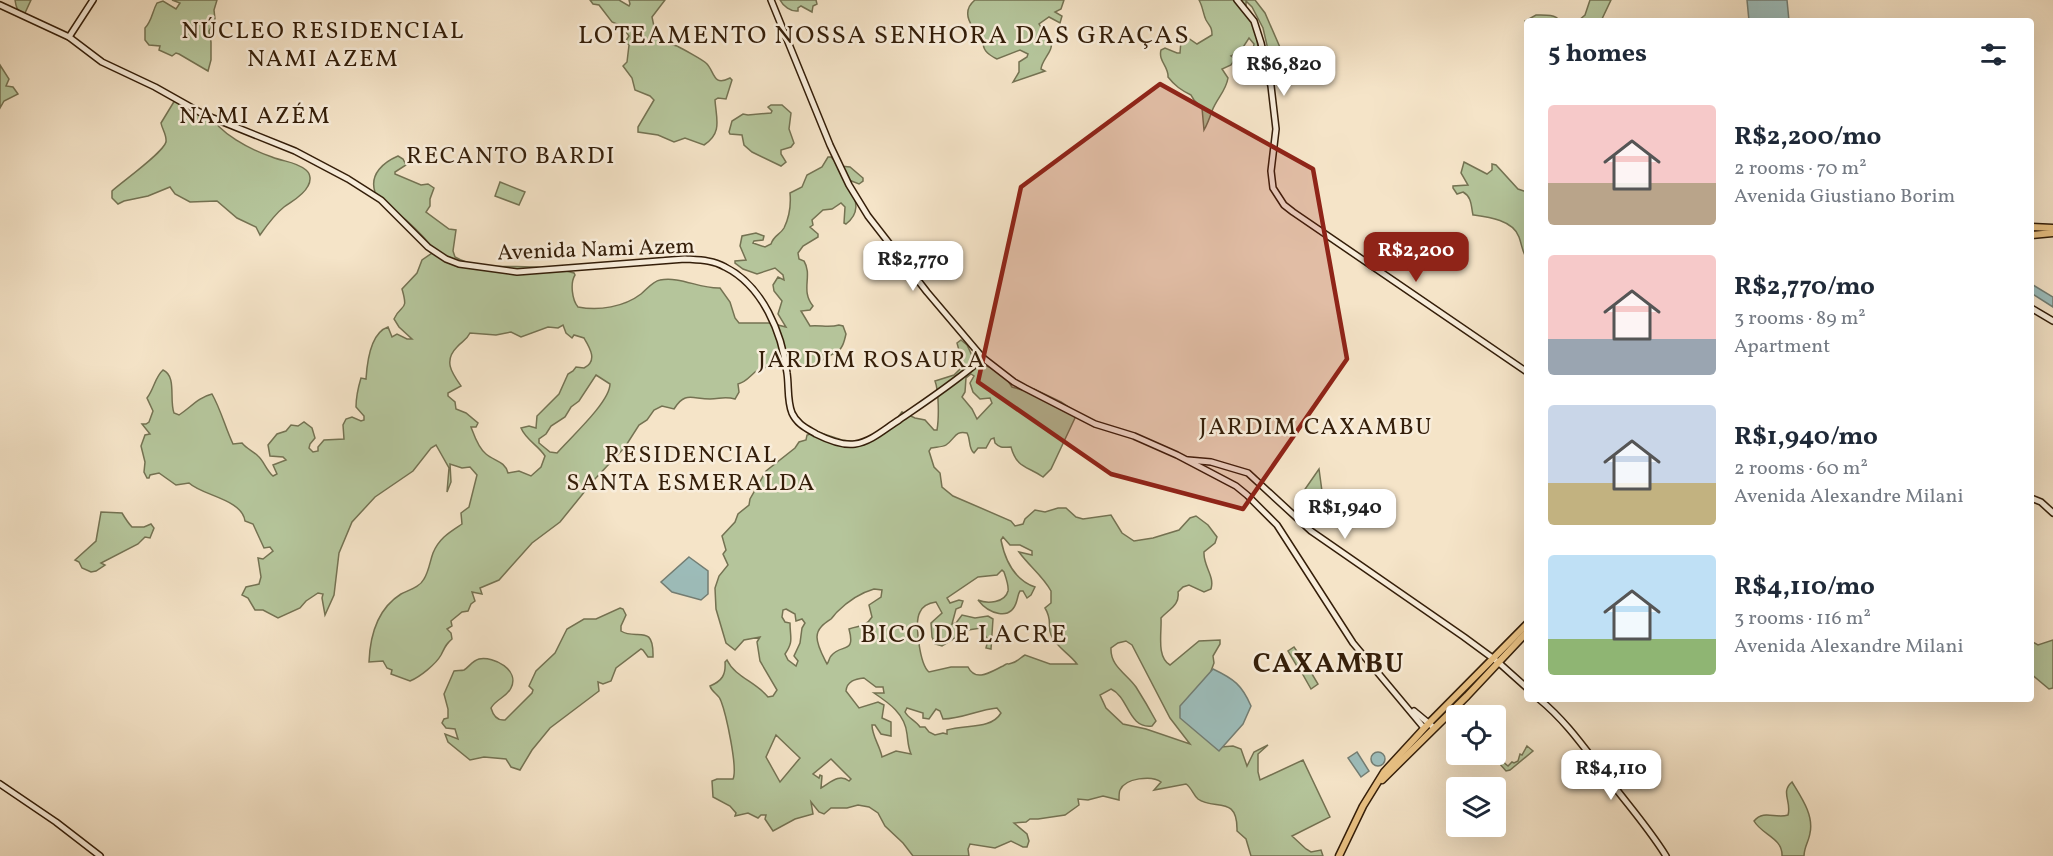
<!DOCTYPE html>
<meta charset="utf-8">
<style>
:root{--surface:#fff;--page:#f2f2f3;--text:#1f2937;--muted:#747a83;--accent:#8f2418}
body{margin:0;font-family:Vollkorn,serif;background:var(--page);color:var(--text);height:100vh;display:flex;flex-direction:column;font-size:22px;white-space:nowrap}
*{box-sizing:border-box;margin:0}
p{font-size:20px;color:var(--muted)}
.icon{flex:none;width:33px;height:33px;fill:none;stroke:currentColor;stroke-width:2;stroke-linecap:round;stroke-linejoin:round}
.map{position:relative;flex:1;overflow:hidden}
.sheet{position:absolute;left:1524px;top:18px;width:510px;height:684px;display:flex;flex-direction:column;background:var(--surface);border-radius:6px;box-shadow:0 6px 24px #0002}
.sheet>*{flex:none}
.buttons{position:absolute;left:1446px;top:705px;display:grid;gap:12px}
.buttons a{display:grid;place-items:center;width:60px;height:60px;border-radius:6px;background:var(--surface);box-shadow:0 6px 24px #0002;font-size:30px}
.price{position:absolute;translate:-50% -51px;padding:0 14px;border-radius:12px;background:#fff;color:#222;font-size:20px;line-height:39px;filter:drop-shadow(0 2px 3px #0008)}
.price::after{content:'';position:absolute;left:50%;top:36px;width:18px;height:14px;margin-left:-9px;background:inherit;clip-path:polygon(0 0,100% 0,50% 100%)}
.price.active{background:var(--accent);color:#fff}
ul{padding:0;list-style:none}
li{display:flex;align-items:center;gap:18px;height:150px;padding:0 24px}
li span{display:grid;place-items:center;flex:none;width:168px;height:120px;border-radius:6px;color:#555}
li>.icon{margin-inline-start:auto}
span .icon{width:72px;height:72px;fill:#fffc;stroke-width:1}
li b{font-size:26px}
h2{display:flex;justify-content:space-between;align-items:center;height:72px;padding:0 24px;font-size:26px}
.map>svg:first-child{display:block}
.green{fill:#b5c59b;stroke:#747252;stroke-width:1.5;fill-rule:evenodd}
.water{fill:#9dbebc;stroke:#737e74;stroke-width:1.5}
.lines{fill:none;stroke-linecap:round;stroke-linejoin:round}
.secondary-casing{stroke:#341e09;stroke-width:8}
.primary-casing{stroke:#341e09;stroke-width:9}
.secondary{stroke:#f8eddb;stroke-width:5}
.primary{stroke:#eac284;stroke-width:6}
.marked{fill:#8f2418;fill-opacity:0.2;stroke:#8f2418;stroke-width:4.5;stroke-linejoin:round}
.labels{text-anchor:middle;stroke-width:5;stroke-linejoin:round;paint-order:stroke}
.street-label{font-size:22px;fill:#341e09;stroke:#f8eddb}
.neighbourhood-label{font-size:24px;letter-spacing:1.5px;fill:#341e09;stroke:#f8eddb}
.quarter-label{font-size:26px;letter-spacing:1.5px;fill:#341e09;stroke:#f8eddb}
.district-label{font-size:28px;font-weight:bold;letter-spacing:1.5px;fill:#341e09;stroke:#f8eddb}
</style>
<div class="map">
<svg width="2053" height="856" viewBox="0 0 2053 856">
<rect width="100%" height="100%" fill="#f5e4c8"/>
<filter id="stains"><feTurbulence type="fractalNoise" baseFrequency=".00333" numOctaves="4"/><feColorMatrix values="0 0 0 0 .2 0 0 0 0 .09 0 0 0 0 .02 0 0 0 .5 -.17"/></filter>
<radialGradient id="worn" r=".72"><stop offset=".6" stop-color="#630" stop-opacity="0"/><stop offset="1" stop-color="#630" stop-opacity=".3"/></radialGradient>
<g class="green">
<path d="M15 0H31L25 13 22 14C17 10 16 7 15 0Z"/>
<path d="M172 0H217L214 10 215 19 209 31 211 42V60L208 71 179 54 176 53 172 56 159 50 160 46 149 45 145 40V28C152 21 152 12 157 3L163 1 176 9 180 3Z"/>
<path d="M590 0H619L629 6 630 4 629 0H665L652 17 656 36 659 41C665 44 671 44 677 46 681 48 703 60 706 63 715 71 712 87 730 78L732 80 726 99 718 98 715 100C716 118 723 133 704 145L685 138 674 142 658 135 638 132V127L654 100 650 96 635 90 632 78 623 66 627 62 629 45 625 42 629 36 622 26 612 22 599 5 593 4Z"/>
<path d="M780 0H816L817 4 813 6 812 12 801 6 798 8V11C791 12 783 6 780 0Z"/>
<path d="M975 0H1064L1061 9 1055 12 1062 16 1060 23 1049 17 1039 24C1042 30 1049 34 1051 41 1054 51 1042 59 1041 69L1045 71 1013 82 1019 72V62L1027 57 1028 54 1020 50 997 59C987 54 982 50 983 38 971 28 960 12 975 0Z"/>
<path d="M1199 0H1255L1265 13 1282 52 1279 56 1269 54 1263 28 1252 7 1246 1V7L1255 22 1258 48 1256 51 1253 50 1254 44 1249 38 1240 52 1231 56 1235 59 1231 65 1222 69 1228 78C1226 91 1217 98 1212 111 1210 117 1208 123 1204 130L1202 108 1194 100 1191 95C1181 90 1175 86 1168 77 1169 67 1158 61 1161 50L1165 48 1177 53H1180L1181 40 1183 38H1188L1197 44 1212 35C1212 27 1210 27 1206 20 1203 14 1203 7 1199 0Z"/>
<polygon points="1590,0 1611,0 1601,21 1578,21 1585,15"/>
<path d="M1536 15C1544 15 1555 14 1560 21H1527V25L1525 21Z"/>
<polygon points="0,65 9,79 6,86 13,87 18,94 4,101 0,108"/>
<path d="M175 100 209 113C218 133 251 150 272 157 284 162 295 161 306 170 311 174 311 181 308 186 303 196 292 201 284 207 275 214 267 225 260 235L256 227 237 218 217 201 190 202 175 194 170 187 148 196 124 201 118 204 112 198V191C123 181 163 153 166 142 167 135 162 129 161 123Z"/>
<polygon points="771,105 782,105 791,113 789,129 794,143 791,147 781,150 781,154 786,162 781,166 752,152 744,145 742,135 730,134 729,132 732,121 743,114 748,115 771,113 772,111 768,107"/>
<path d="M398 156 403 159 406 165 395 172V174L421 185 428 184 434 188 430 199V206L426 212 449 229 456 230 453 251 455 257C482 273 513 263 543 268V272L566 271 574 273 575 275C570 283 572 300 578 307 599 311 624 307 641 294 646 290 653 281 660 280 680 276 700 289 720 288L730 302 735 318 739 323H770L786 327 778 314 782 301 774 291 773 285 778 277 784 280 783 275 775 268 757 274 743 269 735 263V261L746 260 740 246 742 236 756 233 764 236 763 240 754 241 753 243 765 247 771 244C774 235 780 235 784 228 789 218 791 204 790 193L802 187 807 175 822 167 828 157H831L840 166 850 167 863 178V181L859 184 849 180C854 197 863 211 846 224L844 223 845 207 841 203 832 209 823 210 812 220 813 225 810 227 818 234V237L803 246 798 253 799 259 804 261C813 276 800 290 813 306L810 310 801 311 810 326C821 325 829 328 839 325L843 326 846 334C845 338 844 344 841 348 839 351 833 354 829 356 810 369 798 373 785 351L781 352C771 375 767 362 755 372 749 377 746 382 738 384L739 392 735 399C724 396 720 399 710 399 692 399 685 391 674 409L662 406 654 410 647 420 639 425 625 447 594 480 560 522 532 543 499 580 480 588 482 594 472 592 475 601 471 604 468 611 462 612 451 621 452 626 447 629 451 633 452 639C446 644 445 647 441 655 436 664 420 677 410 681L391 674 392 670 387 668 383 661 369 662C370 636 377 609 401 594 409 590 420 587 424 579 429 571 430 561 433 553 439 538 450 532 462 524L461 513 469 507 477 475 470 467 462 468 450 464 451 482 447 492 449 468 436 445 431 448 413 471 375 497 352 522 339 553 334 595 325 615 322 598 323 594 318 593 306 601 300 608 278 618 263 610H255L248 598 242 595 246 587 259 584 261 577 258 558 263 559 273 551 270 547 264 548 253 524 245 521C242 499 203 496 189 483L176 485 159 473 150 475 149 478H147L144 472 145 462 141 446 145 435 150 434 142 424H146L149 422 153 411 147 398C154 389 155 377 163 370 177 376 169 400 174 413L179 415C191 407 199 397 212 394 221 410 225 427 233 444L242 443C247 449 253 451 258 456 264 461 266 470 273 476L277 474 273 465 286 460 283 457 270 456 268 445 277 434 286 431 291 425 298 426 304 422 312 428 315 438 310 444 309 448 313 452 318 451V447L324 440 344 439 343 425 346 419 352 417 361 421 364 420V416L356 407C356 397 358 388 361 378L366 379C367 363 370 333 388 327L392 337 397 334 407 339H412L399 327 394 319C401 303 409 313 402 289L417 273 422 260 435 251C427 240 416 229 406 220 398 214 378 200 375 192 369 174 384 162 398 156ZM563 325 566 333 572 338 574 335 584 338C590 348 598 361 584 368L576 367 573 371 568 374 559 394 537 416 536 428 529 426 521 428C526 440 538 445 545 456L541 467 531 476 519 471 508 473C505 461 494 461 486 454 478 448 474 435 471 427H476L478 423 466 413 456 409 455 402 448 396V393L461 386C452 373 443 361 457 347 462 341 466 341 470 333L496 335 511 332 521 337 548 327 558 328ZM596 375 610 384C610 402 570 438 557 453L550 452 539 443V439L546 434 551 426 565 417 571 407 579 401Z"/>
<path d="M1464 162 1487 174 1492 170V164L1496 165 1518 189 1527 192V259C1522 252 1522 245 1519 237 1513 220 1488 217 1473 215 1471 206 1472 197 1463 192L1457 194 1453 188V186L1468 185 1461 173Z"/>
<polygon points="500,182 525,192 519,205 495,196"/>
<path d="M961 340 967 345 977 366C994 364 1003 373 1012 387L1022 390 1034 389 1061 402 1073 410 1075 418 1051 469 1043 477C1028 466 1017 469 1011 447 1004 447 1001 449 995 443L994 438 991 439 986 448H978L974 453C968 448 971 440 967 433 955 430 955 439 946 445 943 447 936 447 931 448L929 451 934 467 940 473 942 487 953 496 1011 521 1015 526 1023 524 1025 519 1035 510 1045 512 1058 508H1066L1076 517 1083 519 1111 515 1122 533 1134 541 1153 538 1179 530 1190 518 1196 516 1208 525 1217 537 1215 543 1204 552C1203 566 1215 576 1211 589L1204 592 1189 585 1183 587 1178 592C1180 605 1169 609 1161 618 1162 632 1156 657 1170 665L1199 641 1220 640V644L1213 656 1214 663 1207 682 1221 747 1233 746 1241 749 1247 766 1254 752 1268 745 1258 754V772L1260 780 1303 760 1330 817 1292 836 1306 849 1311 852 1321 850 1323 856H1251L1246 839 1237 831C1238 794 1214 811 1198 799 1193 795 1192 788 1186 784L1154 790 1161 782C1152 775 1125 778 1120 790 1119 792 1119 797 1119 800L1103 796 1088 800 1078 799 1079 805 1065 815 1038 819H1030L1026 822 1014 823 1027 834 1029 841 1027 847H1023L1011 841 995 848 970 844 968 849 969 856H913L903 843 885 826 878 813 869 807 858 805 847 808H831L824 814 819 812 811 802 813 814 795 819 773 831 765 819 766 815H761L758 818 748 813 735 816 736 813 730 806 713 797 712 781 717 779H733C738 768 726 714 721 701 719 694 712 693 710 686 722 681 726 675 725 662L727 660C735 677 756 682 768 697L773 696 777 690 760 661 757 642 760 637 744 640 735 650 726 643 716 609 715 588 719 576 728 565 723 554 726 550 722 536 735 522 738 514 749 505 750 499 766 471 795 448 799 442 806 440 807 435 818 432 842 440 865 443 887 431 902 412 915 418 925 420 934 430H937C939 419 939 391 935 381L954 375 962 367V361L957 343ZM971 374 974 376 970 383 973 392 980 399 990 398 992 403 977 419 972 409 962 397 965 392 966 378ZM1003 537 1010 545H1020L1032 551V555L1019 552C1029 566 1043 576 1051 591V603L1045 608C1053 621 1047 626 1051 635 1057 648 1069 653 1077 664H1050L1025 655C1021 657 1017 662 1012 663 1004 666 1011 661 1003 666 992 671 976 683 968 667H951L929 672C920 665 914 622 920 612 923 605 929 603 936 602L942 613 931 623 932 637 935 644 942 646 968 630 981 628 988 640 986 648 991 649 993 619 988 616 975 618 962 615 956 623 952 624 956 609 961 607 963 601 959 600 950 603 947 598 978 577 997 575 1002 570 1004 572C1006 578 1009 586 1008 591 1005 603 987 604 978 600 988 613 1011 623 1017 600 1018 597 1018 594 1020 591H1023L1027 598 1031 595 1035 587C1015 580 1005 560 1001 540ZM874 589 882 590 881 597 869 605 872 617C865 628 859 625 849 629 856 655 841 643 831 656 829 658 829 662 827 664 823 656 817 646 817 637 817 628 825 623 831 619 833 617 835 614 837 612 847 602 860 593 874 589ZM786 609 795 614 796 621 802 619 805 623 802 628 800 643 794 656 798 661 796 666 788 660 785 654C794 641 790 638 790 623L785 622 782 617 783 610ZM1126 641 1132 645 1170 718 1190 744 1146 729 1123 724 1106 708 1100 695 1111 689C1129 697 1128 729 1152 726L1156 721C1150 710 1143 698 1136 687 1127 674 1110 666 1111 648L1118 643ZM864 678 876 687H883L884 693H874C889 703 905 714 907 734 908 741 908 747 911 754L896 751 882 757C880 746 872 736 872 725H875L881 734 891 736V722L882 718 884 705 878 702 859 708 846 691C847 681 855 679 864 678ZM907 708 923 713V718L929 719 936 709 940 711 943 719C962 719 977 710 997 708L1001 713C991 730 965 724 947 730V734L943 733 935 735 929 732 925 727H920C916 721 908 718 905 712ZM776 735 800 758 780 782 766 757ZM831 759 851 779 849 781C839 773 830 783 821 788L822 776 820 775 819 778 813 774Z"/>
<polygon points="1319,469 1324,506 1301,495"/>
<path d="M101 512 122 513C125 518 128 523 132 527H144L151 524 154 528 150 538 145 537 138 544 101 563 105 565 96 571 91 572 82 568 79 562 75 560 96 541Z"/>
<path d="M620 608 623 609 626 615 621 626V631C636 641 654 622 653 657H648L643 650 641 649 616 668 611 681 603 684 598 682 599 691 550 728 532 750 520 770 511 767 506 759 484 757 470 760 448 742 445 734 458 739 455 729 446 728 442 723 444 719 448 718V709L444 694 454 671C457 670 461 671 464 670 469 667 472 661 479 659 494 656 520 670 511 688 507 697 496 699 491 708 493 715 497 721 505 720L532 693 533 690 529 686 536 671 555 653 567 629 584 619H596Z"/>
<polygon points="2053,640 2053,688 2049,689 2031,674 2031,641 2038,645"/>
<polygon points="1294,647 1305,663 1298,668 1288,651"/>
<polygon points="1309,669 1318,684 1311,689 1302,673"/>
<polygon points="1527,746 1533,751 1510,770 1506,771 1499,763 1502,761 1508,766 1512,762 1514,763 1518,761 1520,754 1522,755"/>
<path d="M1792 782C1801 797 1814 815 1810 833 1809 841 1804 847 1804 856H1782C1783 838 1762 835 1754 821 1764 809 1775 819 1788 815 1792 802 1780 792 1792 782Z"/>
</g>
<g class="water">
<polygon points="1747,0 1787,0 1789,21 1749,21"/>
<polygon points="2033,285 2053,297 2053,307 2031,293 2031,286"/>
<polygon points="689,557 708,571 708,594 701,600 672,592 661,582"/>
<path d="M1213 669C1234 679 1242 685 1251 706L1243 724 1219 751 1180 718V706Z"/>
<polygon points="1357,752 1369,771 1361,777 1348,758"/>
<circle cx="1378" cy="759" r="7"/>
</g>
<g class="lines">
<g class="secondary-casing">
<g id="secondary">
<polyline points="771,0 830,145 849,185 868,216 927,292 983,358 1014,382 1025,388 1095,424 1134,436 1177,455 1236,486 1247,495 1277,525 1353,643 1424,728"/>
<polyline points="1237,0 1254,21 1261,43 1271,86 1276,129 1271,171 1273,188 1284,205 1293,212 1527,372"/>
<path d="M0 5 69 37 102 62 155 87 203 114 295 151 348 179 381 200 428 247 446 259 459 264 517 272 685 259C699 260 713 260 725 267 763 286 782 333 787 373 789 386 787 401 792 413 797 424 806 428 816 434 828 440 842 446 855 444 871 442 886 428 899 420 928 400 957 381 983 358"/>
<polyline points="69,37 93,0"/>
<polyline points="2031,308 2053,321"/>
<polyline points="1188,460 1211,462 1248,473 1311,531 1464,637 1498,662 1527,688"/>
<polyline points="2031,498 2041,502 2053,513"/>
<path d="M1539 699C1567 722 1585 749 1607 777 1627 804 1648 827 1666 856"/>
<polyline points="1414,711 1432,726"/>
<polyline points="0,784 56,822 100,856"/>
</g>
</g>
<g class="primary-casing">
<g id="primary">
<polyline points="2031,227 2053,228"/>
<polyline points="2031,235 2053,233"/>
<polyline points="1382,780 1467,696 1527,632"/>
<polyline points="1339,856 1363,806 1384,772 1429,723 1527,624"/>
</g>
</g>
<use href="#secondary" class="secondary"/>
<use href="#primary" class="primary"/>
</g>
<path class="marked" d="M1160 84 1313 169 1347 359 1243 509 1111 474 978 382 1021 187Z"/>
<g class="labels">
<g class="street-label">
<text transform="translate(596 248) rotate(-2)" y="8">Avenida Nami Azem</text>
</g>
<g class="neighbourhood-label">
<text x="323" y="38">NÚCLEO RESIDENCIAL<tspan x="323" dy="28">NAMI AZEM</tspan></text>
<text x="255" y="123">NAMI AZÉM</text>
<text x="511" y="163">RECANTO BARDI</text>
<text x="872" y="367">JARDIM ROSAURA</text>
<text x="1316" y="434">JARDIM CAXAMBU</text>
<text x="691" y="462">RESIDENCIAL<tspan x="691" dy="28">SANTA ESMERALDA</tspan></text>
</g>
<g class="quarter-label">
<text x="884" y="43">LOTEAMENTO NOSSA SENHORA DAS GRAÇAS</text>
<text x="964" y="642">BICO DE LACRE</text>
</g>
<g class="district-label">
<text x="1329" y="672">CAXAMBU</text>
</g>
</g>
<rect width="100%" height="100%" filter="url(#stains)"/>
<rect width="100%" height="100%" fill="url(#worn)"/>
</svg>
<div class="buttons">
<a><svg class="icon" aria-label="locate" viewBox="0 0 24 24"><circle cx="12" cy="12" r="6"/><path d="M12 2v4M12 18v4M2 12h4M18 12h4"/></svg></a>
<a><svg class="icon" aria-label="layers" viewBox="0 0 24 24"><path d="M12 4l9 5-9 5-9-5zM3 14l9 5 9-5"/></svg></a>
</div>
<b class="price" style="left:1284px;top:97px">R$6,820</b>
<b class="price active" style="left:1416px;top:283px">R$2,200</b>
<b class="price" style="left:913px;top:292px">R$2,770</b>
<b class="price" style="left:1345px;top:540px">R$1,940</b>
<b class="price" style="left:1611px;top:801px">R$4,110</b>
<section class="sheet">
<h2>5 homes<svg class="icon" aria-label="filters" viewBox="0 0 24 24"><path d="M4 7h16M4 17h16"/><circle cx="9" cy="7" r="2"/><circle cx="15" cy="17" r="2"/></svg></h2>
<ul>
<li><span style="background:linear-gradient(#f6c9c9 65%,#b9a48a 0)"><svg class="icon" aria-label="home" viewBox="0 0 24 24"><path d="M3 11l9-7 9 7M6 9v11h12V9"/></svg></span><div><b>R$2,200/mo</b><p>2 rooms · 70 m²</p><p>Avenida Giustiano Borim</p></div></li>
<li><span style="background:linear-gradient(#f6c9c9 70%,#9aa5b1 0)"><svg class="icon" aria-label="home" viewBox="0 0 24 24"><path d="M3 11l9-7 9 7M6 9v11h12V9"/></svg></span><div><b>R$2,770/mo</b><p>3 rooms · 89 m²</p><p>Apartment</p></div></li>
<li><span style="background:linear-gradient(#c9d6e8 65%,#c2b280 0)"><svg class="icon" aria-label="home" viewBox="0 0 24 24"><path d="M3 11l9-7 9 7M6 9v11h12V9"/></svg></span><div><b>R$1,940/mo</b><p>2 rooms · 60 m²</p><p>Avenida Alexandre Milani</p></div></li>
<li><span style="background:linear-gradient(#bfe0f5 70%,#8fb573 0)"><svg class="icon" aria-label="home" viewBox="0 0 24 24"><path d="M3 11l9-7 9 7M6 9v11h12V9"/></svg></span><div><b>R$4,110/mo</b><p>3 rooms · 116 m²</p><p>Avenida Alexandre Milani</p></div></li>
</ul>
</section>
</div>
